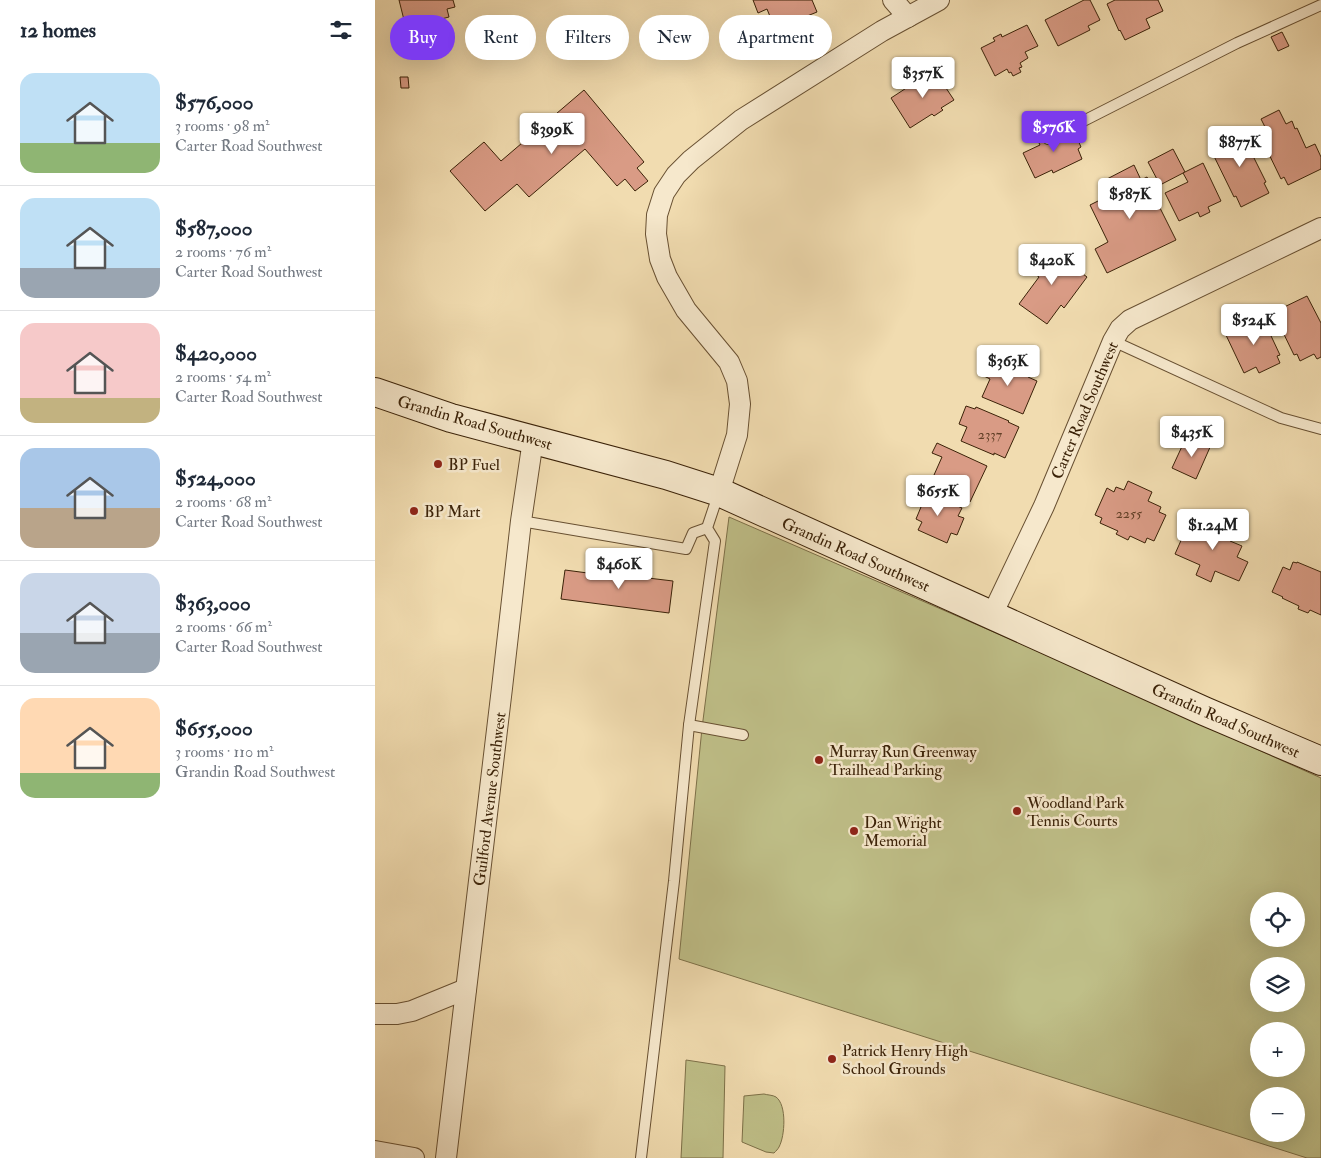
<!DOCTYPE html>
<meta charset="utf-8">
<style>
:root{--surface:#fff;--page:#f2f2f3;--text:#1f2937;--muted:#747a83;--line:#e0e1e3;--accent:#7c3aed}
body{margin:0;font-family:"IM FELL Double Pica",serif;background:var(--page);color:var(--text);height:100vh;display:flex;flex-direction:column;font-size:19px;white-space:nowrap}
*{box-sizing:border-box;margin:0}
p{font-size:16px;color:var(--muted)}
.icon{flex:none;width:28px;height:28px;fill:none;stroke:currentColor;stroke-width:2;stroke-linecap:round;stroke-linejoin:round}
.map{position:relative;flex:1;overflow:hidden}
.sheet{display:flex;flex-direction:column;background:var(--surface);width:375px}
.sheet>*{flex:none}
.banner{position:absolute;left:15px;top:15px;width:475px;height:45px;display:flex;gap:10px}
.tools{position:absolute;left:875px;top:892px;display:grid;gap:10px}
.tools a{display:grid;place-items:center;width:55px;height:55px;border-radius:50%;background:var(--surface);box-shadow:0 5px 20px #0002;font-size:25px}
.price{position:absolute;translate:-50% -42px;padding:0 11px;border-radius:5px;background:#fff;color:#222;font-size:16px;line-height:32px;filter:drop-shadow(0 1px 2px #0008)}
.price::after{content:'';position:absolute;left:50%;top:30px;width:15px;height:11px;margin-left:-8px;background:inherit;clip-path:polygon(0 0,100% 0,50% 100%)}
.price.selected{background:var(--accent);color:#fff}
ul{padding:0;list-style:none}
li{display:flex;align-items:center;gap:15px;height:125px;padding:0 20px}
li+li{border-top:1px solid var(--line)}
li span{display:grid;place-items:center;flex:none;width:140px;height:100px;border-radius:15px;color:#555}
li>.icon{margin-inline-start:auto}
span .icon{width:60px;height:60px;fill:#fffc;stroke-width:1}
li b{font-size:21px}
h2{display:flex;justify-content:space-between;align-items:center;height:60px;padding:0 20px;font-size:21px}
.pill{padding:0 18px;border-radius:22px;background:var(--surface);box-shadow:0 5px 20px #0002;font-size:18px;line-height:45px}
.pill.selected{background:var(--accent);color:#fff}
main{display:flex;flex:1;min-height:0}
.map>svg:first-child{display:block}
.green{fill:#bfbf88;stroke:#7d7048;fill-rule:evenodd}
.building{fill:#d99b85;stroke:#3b2208}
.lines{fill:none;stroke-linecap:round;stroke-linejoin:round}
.lane-casing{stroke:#685032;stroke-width:12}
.street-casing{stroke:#685032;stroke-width:22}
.secondary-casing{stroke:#3b2208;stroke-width:30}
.lane{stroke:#f6e8cc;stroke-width:10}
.street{stroke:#f6e8cc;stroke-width:20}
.secondary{stroke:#f6e8cc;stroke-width:28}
.poi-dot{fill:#8f2418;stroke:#f6e8cc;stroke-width:2}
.labels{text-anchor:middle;stroke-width:5;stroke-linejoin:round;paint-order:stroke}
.number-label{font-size:14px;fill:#624027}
.street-label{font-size:16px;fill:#3b2208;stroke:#f6e8cc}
.poi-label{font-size:16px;fill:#3b2208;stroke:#f6e8cc;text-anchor:start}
</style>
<main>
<section class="sheet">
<h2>12 homes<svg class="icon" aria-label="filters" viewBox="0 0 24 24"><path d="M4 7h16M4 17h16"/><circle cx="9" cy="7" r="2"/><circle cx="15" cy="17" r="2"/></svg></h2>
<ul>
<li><span style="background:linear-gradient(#bfe0f5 70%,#8fb573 0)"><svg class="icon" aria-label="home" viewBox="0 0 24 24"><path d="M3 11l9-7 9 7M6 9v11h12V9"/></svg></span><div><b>$576,000</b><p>3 rooms · 98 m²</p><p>Carter Road Southwest</p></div></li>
<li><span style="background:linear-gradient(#bfe0f5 70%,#9aa5b1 0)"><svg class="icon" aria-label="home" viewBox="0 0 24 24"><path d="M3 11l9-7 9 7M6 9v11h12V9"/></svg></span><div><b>$587,000</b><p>2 rooms · 76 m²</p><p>Carter Road Southwest</p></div></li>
<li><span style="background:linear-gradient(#f6c9c9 75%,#c2b280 0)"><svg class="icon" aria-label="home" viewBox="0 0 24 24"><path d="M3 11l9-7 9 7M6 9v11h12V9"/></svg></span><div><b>$420,000</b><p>2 rooms · 54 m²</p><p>Carter Road Southwest</p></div></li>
<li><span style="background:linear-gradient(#a9c7e8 60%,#b9a48a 0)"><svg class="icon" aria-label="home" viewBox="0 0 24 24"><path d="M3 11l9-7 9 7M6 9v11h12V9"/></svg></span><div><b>$524,000</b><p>2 rooms · 68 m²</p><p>Carter Road Southwest</p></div></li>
<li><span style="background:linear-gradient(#c9d6e8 60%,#9aa5b1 0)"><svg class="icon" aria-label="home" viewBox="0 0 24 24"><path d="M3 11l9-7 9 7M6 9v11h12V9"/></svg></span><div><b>$363,000</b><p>2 rooms · 66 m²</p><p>Carter Road Southwest</p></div></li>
<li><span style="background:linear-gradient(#ffd9b3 75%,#8fb573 0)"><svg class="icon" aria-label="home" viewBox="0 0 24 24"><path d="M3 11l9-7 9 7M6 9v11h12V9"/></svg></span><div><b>$655,000</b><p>3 rooms · 110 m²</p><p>Grandin Road Southwest</p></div></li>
</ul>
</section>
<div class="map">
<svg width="946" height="1158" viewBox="0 0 946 1158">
<rect width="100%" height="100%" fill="#f1dcb0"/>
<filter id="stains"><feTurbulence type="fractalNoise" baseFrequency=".004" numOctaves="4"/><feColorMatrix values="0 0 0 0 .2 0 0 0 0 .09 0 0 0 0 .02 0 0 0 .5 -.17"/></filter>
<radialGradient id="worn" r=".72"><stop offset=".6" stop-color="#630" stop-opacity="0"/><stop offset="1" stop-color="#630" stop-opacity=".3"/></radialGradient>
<g class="green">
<path d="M354 517 651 646 946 778V1158H932L304 959 327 728ZM884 901H921V939H884ZM884 966H921V1004H884ZM884 1031H921V1069H884ZM884 1096H921V1134H884Z"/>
<polygon points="311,1060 350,1066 348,1158 306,1158"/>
<path d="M389 1094C392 1095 398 1095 401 1097 412 1105 410 1136 404 1147 403 1149 401 1151 399 1153L391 1152 367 1142 369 1096Z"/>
</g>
<g class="building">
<polygon points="24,0 78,0 80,7 72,9 74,17 31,28"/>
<polygon points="378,0 437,0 442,12 400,29 392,9 383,13"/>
<polygon points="709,0 715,0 725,20 713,26 715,30 683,46 670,20"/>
<polygon points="740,0 783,0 788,11 771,19 775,28 750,40 745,30 744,31 732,4"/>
<polygon points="652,25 663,46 650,52 653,58 645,63 647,67 644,68 646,72 638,76 636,72 634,73 632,69 620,76 606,48 620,41 618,38 626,34 627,37"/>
<polygon points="907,32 914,46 903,51 896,37"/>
<polygon points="559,70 579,100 566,108 568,110 559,116 557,114 535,128 516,98"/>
<polygon points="25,77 33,77 34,88 26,88"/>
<polygon points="209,90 269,162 262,168 273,181 260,191 250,179 242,186 210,149 154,197 142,184 110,211 75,171 109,142 126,161"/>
<polygon points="904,110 911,124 917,121 920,129 922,128 931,148 940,144 946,157 946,169 913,185 909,177 906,179 889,144 894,142 889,132 892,131 886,119"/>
<polygon points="697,127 706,147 703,149 707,159 678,173 677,170 660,178 648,153 665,145 664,143"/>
<polygon points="865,130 891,182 889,183 894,193 866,207 861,196 859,197 834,146"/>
<polygon points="798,149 810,172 785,185 773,162"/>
<polygon points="828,163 846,201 833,207 835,212 825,217 823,212 804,221 790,193 813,182 808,173"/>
<polygon points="759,165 766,180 772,177 782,197 780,198 801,240 732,273 720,249 733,242 715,205 731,197 725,185 734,181 732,179"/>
<polygon points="673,248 712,277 689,308 686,305 672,324 644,304 664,277 656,271"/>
<polygon points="932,296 946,323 946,357 942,359 939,354 925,361 922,354 919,355 902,320 907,318 903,310"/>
<polygon points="884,316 888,324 890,323 905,355 902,356 905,363 884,373 881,367 869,373 850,333"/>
<polygon points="614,362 622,365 623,362 654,376 653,377 662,381 648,414 607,397 615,379 609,376"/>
<polygon points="591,406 600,409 601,407 634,421 633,422 644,427 630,458 619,453 619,455 586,441 592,427 584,424"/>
<polygon points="819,437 836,445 821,479 797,468 809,442 816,445"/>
<polygon points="562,443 612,466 595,502 570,490 574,482 559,475 567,457 557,453"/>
<polygon points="753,481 777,492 773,501 786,507 784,512 791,515 779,541 772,538 770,543 755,536 753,540 741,534 743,531 725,523 727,518 720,515 732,488 739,492 741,487 749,490"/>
<polygon points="547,491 587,508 583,516 589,518 582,535 576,533 572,543 543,530 547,522 541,519 546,507 541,505"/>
<polygon points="830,517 860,531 855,541 867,546 862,557 873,562 864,581 840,571 836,582 821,575 825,565 800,554 808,536 817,540 823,527 825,528"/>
<polygon points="918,562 922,563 922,562 946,572 946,615 935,610 933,613 923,609 924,606 907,598 908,597 897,592 908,567 915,570"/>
<polygon points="244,567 272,571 273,578 298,581 294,613 186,599 190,570 243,577"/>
</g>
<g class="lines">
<g class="lane-casing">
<g id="lane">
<polyline points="673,139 862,43 946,5"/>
<polyline points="738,341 906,418 946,429"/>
<polyline points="146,521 311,549 318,533 332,528"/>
<polyline points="314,725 368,735"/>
<polyline points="266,1158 299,881 314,725 340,541 332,528 344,492"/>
</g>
</g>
<g class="street-casing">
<g id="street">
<polyline points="518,0 533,17"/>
<polyline points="344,492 362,435 365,404 362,381 354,362 311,310 292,277 285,259 281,234 282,215 289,193 301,175 316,160 366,120 507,31 564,0"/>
<polyline points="617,615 669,506 738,341 745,329 755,320 946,228"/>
<polyline points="0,1014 22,1014 37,1011 91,989"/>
<polyline points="0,1151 39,1158"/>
<polyline points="71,1158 127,688 146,521 158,440"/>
</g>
</g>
<g class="secondary-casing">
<polyline id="secondary" points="0,392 76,418 291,475 344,492 829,711 946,761"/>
</g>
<use href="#lane" class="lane"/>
<use href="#street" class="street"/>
<use href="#secondary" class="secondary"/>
</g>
<g class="poi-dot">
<circle cx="63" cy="464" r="5"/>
<circle cx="39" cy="511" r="5"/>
<circle cx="444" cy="760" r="5"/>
<circle cx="642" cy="811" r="5"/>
<circle cx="479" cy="831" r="5"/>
<circle cx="457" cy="1059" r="5"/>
</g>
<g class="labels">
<g class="number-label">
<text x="615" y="439">2337</text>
<text x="754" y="518">2255</text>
</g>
<g class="street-label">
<text transform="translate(709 410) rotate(-67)" y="6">Carter Road Southwest</text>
<text transform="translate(100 422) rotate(16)" y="6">Grandin Road Southwest</text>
<text transform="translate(481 554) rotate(24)" y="6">Grandin Road Southwest</text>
<text transform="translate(851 720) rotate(24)" y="6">Grandin Road Southwest</text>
<text transform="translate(114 799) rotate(-83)" y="6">Guilford Avenue Southwest</text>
</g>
<g class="poi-label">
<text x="73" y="470">BP Fuel</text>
<text x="49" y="517">BP Mart</text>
<text x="454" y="757">Murray Run Greenway<tspan x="454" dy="18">Trailhead Parking</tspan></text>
<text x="652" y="808">Woodland Park<tspan x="652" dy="18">Tennis Courts</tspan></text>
<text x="489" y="828">Dan Wright<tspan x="489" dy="18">Memorial</tspan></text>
<text x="467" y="1056">Patrick Henry High<tspan x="467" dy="18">School Grounds</tspan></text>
</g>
</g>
<rect width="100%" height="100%" filter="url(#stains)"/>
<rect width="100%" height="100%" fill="url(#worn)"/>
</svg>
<div class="tools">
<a><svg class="icon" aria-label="locate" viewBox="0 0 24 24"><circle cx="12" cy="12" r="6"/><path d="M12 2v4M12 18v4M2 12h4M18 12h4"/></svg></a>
<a><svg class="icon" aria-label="layers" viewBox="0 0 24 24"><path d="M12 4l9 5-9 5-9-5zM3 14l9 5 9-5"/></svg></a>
<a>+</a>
<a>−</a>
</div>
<b class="price" style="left:548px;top:99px">$357K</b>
<b class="price selected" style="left:679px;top:153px">$576K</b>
<b class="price" style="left:177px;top:155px">$399K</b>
<b class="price" style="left:865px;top:168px">$877K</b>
<b class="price" style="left:755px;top:220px">$587K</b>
<b class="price" style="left:677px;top:286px">$420K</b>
<b class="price" style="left:879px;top:346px">$524K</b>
<b class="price" style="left:633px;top:387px">$363K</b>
<b class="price" style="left:817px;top:458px">$435K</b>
<b class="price" style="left:563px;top:517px">$655K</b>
<b class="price" style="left:838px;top:551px">$1.24M</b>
<b class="price" style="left:244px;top:590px">$460K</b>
<div class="banner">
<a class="pill selected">Buy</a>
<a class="pill">Rent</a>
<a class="pill">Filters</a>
<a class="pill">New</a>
<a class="pill">Apartment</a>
</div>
</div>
</main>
